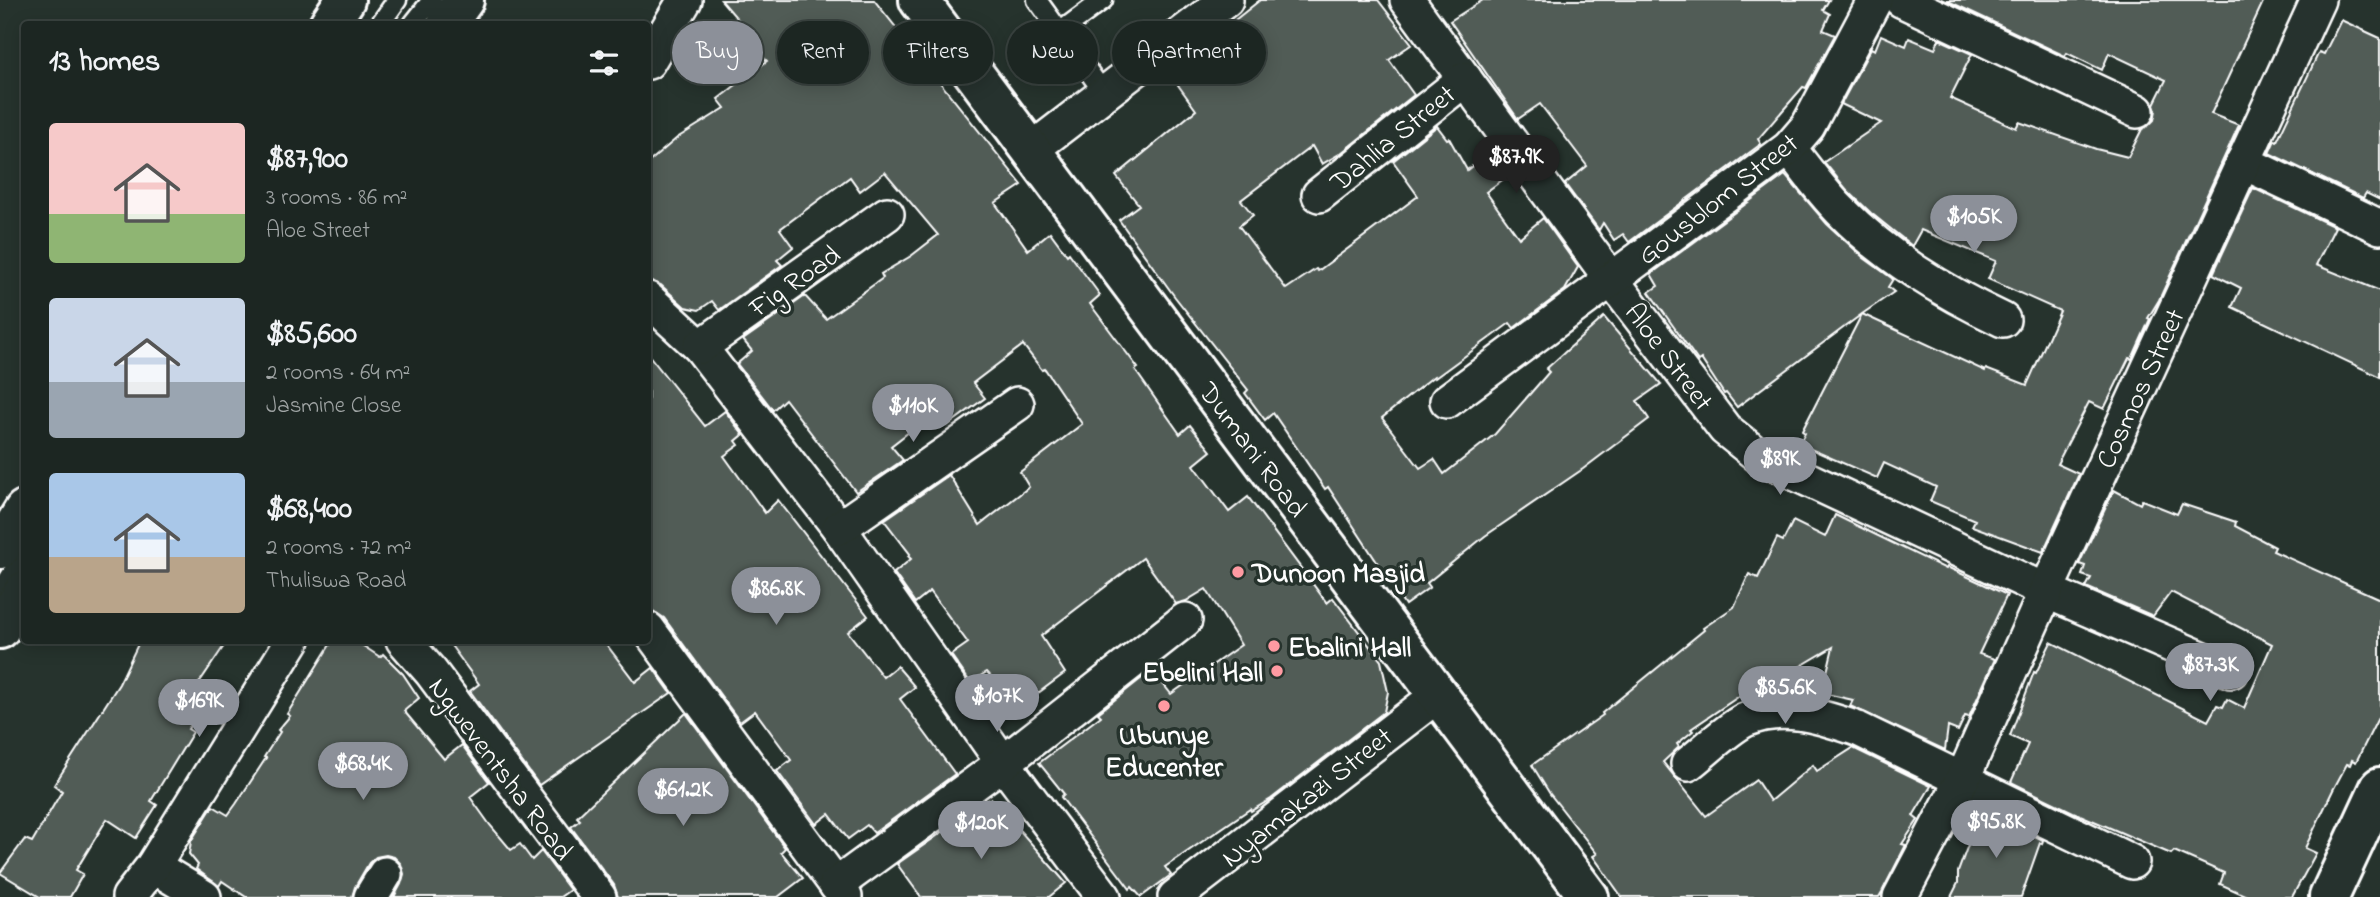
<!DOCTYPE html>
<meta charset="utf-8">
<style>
:root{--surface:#1c2622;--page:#29322f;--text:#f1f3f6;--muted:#a0a5a5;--line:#3a4340;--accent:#8c9099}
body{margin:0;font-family:"Indie Flower",sans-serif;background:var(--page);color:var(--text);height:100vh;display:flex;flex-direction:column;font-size:26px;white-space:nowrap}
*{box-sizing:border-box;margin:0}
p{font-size:23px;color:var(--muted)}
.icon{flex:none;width:38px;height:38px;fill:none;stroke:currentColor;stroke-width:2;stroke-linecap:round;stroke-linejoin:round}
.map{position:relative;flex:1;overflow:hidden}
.panel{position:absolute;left:21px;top:21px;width:630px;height:623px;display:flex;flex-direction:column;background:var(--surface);border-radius:7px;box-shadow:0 4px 18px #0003,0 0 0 2px var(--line)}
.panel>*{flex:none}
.top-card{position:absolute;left:672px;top:21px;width:665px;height:63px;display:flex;gap:14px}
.price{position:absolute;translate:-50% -60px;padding:0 16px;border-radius:24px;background:var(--accent);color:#fff;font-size:23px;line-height:46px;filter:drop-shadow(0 2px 4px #0008)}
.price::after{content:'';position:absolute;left:50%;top:42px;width:21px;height:16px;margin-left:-10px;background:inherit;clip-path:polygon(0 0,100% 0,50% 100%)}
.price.current{background:#222;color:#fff}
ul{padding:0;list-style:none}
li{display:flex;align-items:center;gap:21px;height:175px;padding:0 28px}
li span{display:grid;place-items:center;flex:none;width:196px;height:140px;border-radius:7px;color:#555}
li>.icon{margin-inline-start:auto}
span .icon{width:84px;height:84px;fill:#fffc;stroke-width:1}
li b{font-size:30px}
h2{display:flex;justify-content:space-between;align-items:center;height:84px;padding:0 28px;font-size:30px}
.tag{padding:0 24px;border-radius:32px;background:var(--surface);box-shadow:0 4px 18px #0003,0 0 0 2px var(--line);font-size:24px;line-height:63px}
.tag.current{background:var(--accent);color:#fff}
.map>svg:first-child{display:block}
.building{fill:#515c57;stroke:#fff;stroke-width:2}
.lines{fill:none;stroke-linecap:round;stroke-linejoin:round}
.service-casing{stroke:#fff;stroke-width:23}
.minor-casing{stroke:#fff;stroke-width:38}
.tertiary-casing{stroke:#fff;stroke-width:44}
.primary-casing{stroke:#fff;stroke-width:44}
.service{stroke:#26332d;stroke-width:18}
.minor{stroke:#26332d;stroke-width:33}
.tertiary{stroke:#26332d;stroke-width:38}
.primary{stroke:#26332d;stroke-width:38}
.poi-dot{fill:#ff9aa2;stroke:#26332d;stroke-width:2.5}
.labels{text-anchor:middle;stroke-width:7;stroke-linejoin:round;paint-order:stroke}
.street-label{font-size:28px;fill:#fff;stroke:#26332d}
.poi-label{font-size:28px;font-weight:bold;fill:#fff;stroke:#26332d;text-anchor:start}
</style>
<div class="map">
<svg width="2380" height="897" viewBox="0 0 2380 897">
<rect width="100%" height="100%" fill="#26332d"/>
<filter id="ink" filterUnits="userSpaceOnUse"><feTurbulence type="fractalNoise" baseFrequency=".0143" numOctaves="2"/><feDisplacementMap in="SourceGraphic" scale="14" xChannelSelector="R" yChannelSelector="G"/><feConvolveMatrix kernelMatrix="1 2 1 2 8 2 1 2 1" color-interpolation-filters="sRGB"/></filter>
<g filter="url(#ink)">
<g class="building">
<polygon points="721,0 874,0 1022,185 995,203 1028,250 1050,232 1067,255 1069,253 1100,295 1090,304 1138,368 1135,370 1180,434 1190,425 1211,451 1194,465 1229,512 1248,497 1327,603 1333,598 1381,661 1388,692 1384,712 1271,799 1251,811 1250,809 1165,867 1171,875 1141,897 1132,887 1130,889 1061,797 1064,794 1039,763 1101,716 1098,713 1152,670 1171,694 1241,645 1206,589 1186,601 1176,604 1143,558 1041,636 1065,673 1018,708 997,681 996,682 987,672 970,682 951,655 968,643 930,591 915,603 894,573 911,559 908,556 910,554 884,520 949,475 980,525 1029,487 1020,472 1082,424 1045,369 1042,370 1023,345 973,383 985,398 947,426 936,411 891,446 903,460 856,492 785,399 773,410 737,364 752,351 743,340 805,296 826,319 883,278 881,274 911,256 938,235 885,172 860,191 850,177 780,229 793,247 777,260 782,265 719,310 712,301 699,310 685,307 661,285 648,280 648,163 677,138 725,108 718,99 767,61 740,34 746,29"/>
<polygon points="1260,0 1378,0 1412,44 1389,60 1414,95 1341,153 1322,164 1312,146 1241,200 1253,215 1239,226 1286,289 1316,269 1318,271 1418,196 1393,161 1437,126 1447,139 1449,138 1467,170 1492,151 1509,175 1486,192 1519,238 1543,218 1578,267 1565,290 1514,328 1510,323 1435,378 1434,376 1382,418 1420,468 1434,459 1444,474 1495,434 1549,372 1546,369 1604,317 1661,384 1637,401 1649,419 1583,469 1485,536 1427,583 1430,587 1405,605 1328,487 1325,489 1273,413 1265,420 1245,393 1248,390 1175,297 1119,220 1139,205 1116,176 1196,110 1173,78 1240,28 1235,20"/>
<polygon points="1483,0 1829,0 1823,10 1830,14 1823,30 1835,35 1806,88 1803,87 1758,139 1761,144 1629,242 1623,234 1614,240 1603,223 1599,230 1565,184 1587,166 1540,104 1518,119 1450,21"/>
<polygon points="1946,0 2264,0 2211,114 2239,125 2159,300 2148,318 2150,319 2132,359 2129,358 2104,409 2089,402 2057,464 2079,474 2043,552 1972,526 1975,520 1930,501 1936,487 1884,463 1877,478 1799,444 1805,433 1802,431 1862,314 1737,407 1726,393 1724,394 1701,359 1698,361 1649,292 1658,286 1651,274 1785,175 1827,224 1864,258 1893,279 1888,287 1894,292 1862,314 1985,371 1986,369 2027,385 2060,311 1988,279 1996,261 1921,230 1912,246 1871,213 1847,190 1824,162 1881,123 1841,104 1871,48 1875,50 1881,35 1906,46 1909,38 1935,49 1939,39 1972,54 1950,98 2016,128 2019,122 2096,149 2128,157 2142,129 2148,126 2154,120 2156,110 2154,104 2166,80 2109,53 2102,70 2067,53 2065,56"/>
<polygon points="2341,20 2380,38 2380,200 2366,193 2363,198 2269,153 2275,140 2277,141 2319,52 2324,54"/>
<polygon points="2253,188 2335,227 2316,265 2380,291 2380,377 2232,307 2241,288 2213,274"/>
<polygon points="648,354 705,426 725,411 743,435 736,441 739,445 724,456 765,513 778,500 868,616 848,632 883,677 897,666 915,687 900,699 955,774 874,833 867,825 848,839 829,814 816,824 777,771 791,760 755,711 740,722 664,618 653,611 648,604"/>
<polygon points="2114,490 2140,504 2142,500 2177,514 2182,504 2236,522 2235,526 2275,547 2273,551 2380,599 2380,714 2356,762 2352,760 2350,765 2347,764 2333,790 2305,848 2316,853 2292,897 2249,897 2220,884 2224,873 2174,851 2171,854 2073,812 2011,782 2028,744 2010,736 2034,672 2036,673 2051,642 2208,721 2217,705 2223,707 2227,699 2244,708 2272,644 2171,592 2153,616 2086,587 2091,578 2082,575 2085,566 2079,564"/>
<polygon points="1835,515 1946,569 1947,567 2007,595 1979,654 1995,659 1969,717 1965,716 1958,731 1948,727 1945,750 1850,706 1853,700 1822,693 1833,647 1747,698 1744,693 1691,729 1693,731 1677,744 1679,747 1663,762 1706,816 1756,780 1770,801 1813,765 1817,771 1853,748 1931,786 1913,816 1918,820 1902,844 1906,845 1882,892 1879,897 1622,897 1593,856 1597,854 1550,794 1532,765 1603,715 1602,713 1704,630 1703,628 1734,607 1749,574 1758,578 1777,538 1783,541 1793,521 1825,537"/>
<polygon points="140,640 228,640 195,689 206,697 202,702 205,704 188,729 193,732 151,801 157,805 136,838 107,819 76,870 83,874 70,897 40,897 0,873 25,839 32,842 62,791 54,785 119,684"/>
<polygon points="333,640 354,640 380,657 383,654 403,674 419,698 404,711 444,759 462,745 489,782 470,797 490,825 511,850 520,844 532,860 541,851 570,890 560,897 394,897 401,884 404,874 401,864 394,857 386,855 376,857 369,863 355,887 352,897 246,897 222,881 219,886 196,869 198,865 189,854 191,841 213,806 228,815 236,804 266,758 264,757 280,732 278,730 290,716 287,714"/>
<polygon points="447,640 603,640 635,682 653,668 671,693 539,785 470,691 479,684"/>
<polygon points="686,713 785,848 781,852 803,878 778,897 618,897 614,885 571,827 580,820 577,817"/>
<polygon points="991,798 1066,883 1049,897 921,897 897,864"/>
<polygon points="1981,810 2043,840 2042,844 2040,843 2021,897 1951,897 1958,883 1958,872"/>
</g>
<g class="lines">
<g class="service-casing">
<g id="service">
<polyline points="1037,0 1104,93"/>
<polyline points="380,24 397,0"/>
<polyline points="413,24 432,0"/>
<polyline points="1061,31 1103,0"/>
<polyline points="0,593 24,554"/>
</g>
</g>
<g class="minor-casing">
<g id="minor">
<polyline points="1407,0 1611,279 1725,429 1760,457 2046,591 2231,671"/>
<polyline points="1901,0 2137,111"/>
<polyline points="648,62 685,0"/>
<path d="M1789 148C1805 168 1821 191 1840 210 1887 258 1942 291 2003 320"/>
<polyline points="1031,150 1226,0"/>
<polyline points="2243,162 2380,227"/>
<polyline points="1319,195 1465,79"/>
<polyline points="648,299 700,347 839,528 1003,763 1104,897"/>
<polyline points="700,347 887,214"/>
<polyline points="1447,401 1789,148 1808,126 1875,0"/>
<polyline points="839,528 1017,404"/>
<polyline points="648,629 845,897"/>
<polyline points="403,640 431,672 599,897"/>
<path d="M1688 764C1705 751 1727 729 1745 720 1783 703 1822 717 1858 729L2132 862"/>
<polyline points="153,866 204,897"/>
<polyline points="836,885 1003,763 1185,620"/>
<polyline points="129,897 153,866 293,640"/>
<polyline points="371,897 385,874"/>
<polyline points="1175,897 1438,695"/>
<polyline points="1900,897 1963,778 2046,591 2318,0"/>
</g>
</g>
<g class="tertiary-casing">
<g id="tertiary">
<polyline points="919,0 1589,897"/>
<polyline points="2329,897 2380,787"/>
</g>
</g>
<g class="primary-casing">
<g id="primary">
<polyline points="329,24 345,0"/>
<polyline points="447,24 464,0"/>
<polyline points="0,549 24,510"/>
<polyline points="0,629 24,591"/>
</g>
</g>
<use href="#service" class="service"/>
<use href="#minor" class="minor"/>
<use href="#tertiary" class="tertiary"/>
<use href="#primary" class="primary"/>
</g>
</g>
<g class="poi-dot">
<circle cx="1238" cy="572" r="7"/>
<circle cx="1274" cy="646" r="7"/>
<circle cx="1277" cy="671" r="7"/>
<circle cx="1164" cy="706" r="7"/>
</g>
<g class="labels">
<g class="street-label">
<text transform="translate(1392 137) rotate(-39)" y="10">Dahlia Street</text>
<text transform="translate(1717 198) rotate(-38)" y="10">Gousblom Street</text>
<text transform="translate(794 280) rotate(-35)" y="10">Fig Road</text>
<text transform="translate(1670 356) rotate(53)" y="10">Aloe Street</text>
<text transform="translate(2139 388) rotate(-65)" y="10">Cosmos Street</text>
<text transform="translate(1254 449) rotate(53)" y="10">Dumani Road</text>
<text transform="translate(502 768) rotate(53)" y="10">Ngweventsha Road</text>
<text transform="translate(1306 796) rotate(-38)" y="10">Nyamakazi Street</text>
</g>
<g class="poi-label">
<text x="1252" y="582">Dunoon Masjid</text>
<text x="1288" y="656">Ebalini Hall</text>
<text x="1263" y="681" text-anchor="end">Ebelini Hall</text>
<text x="1164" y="744" text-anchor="middle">Ubunye<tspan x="1164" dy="32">Educenter</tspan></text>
</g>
</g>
</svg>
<b class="price current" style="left:1516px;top:195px">$87.9K</b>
<b class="price" style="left:1974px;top:255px">$105K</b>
<b class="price" style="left:913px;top:444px">$110K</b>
<b class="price" style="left:1780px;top:497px">$89K</b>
<b class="price" style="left:776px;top:627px">$86.8K</b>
<b class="price" style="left:2210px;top:703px">$87.3K</b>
<b class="price" style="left:1785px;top:726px">$85.6K</b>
<b class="price" style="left:997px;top:734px">$107K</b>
<b class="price" style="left:199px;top:739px">$169K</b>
<b class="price" style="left:363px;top:802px">$68.4K</b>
<b class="price" style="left:683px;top:828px">$61.2K</b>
<b class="price" style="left:1996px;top:860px">$95.8K</b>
<b class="price" style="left:981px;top:861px">$120K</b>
<div class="top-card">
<a class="tag current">Buy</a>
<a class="tag">Rent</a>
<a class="tag">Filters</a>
<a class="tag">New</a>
<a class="tag">Apartment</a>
</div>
<section class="panel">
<h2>13 homes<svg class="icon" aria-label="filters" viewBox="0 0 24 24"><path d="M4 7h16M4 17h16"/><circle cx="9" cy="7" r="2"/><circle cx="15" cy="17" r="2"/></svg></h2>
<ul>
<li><span style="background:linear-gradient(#f6c9c9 65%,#8fb573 0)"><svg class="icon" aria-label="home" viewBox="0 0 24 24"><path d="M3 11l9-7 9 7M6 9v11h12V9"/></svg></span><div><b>$87,900</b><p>3 rooms · 86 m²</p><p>Aloe Street</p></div></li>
<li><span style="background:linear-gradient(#c9d6e8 60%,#9aa5b1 0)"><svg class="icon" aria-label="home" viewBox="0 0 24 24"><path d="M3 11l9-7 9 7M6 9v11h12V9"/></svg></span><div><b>$85,600</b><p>2 rooms · 64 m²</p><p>Jasmine Close</p></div></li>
<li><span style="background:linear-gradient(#a9c7e8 60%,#b9a48a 0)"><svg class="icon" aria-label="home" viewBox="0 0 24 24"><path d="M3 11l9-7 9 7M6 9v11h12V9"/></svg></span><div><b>$68,400</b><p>2 rooms · 72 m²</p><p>Thuliswa Road</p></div></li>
</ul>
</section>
</div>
